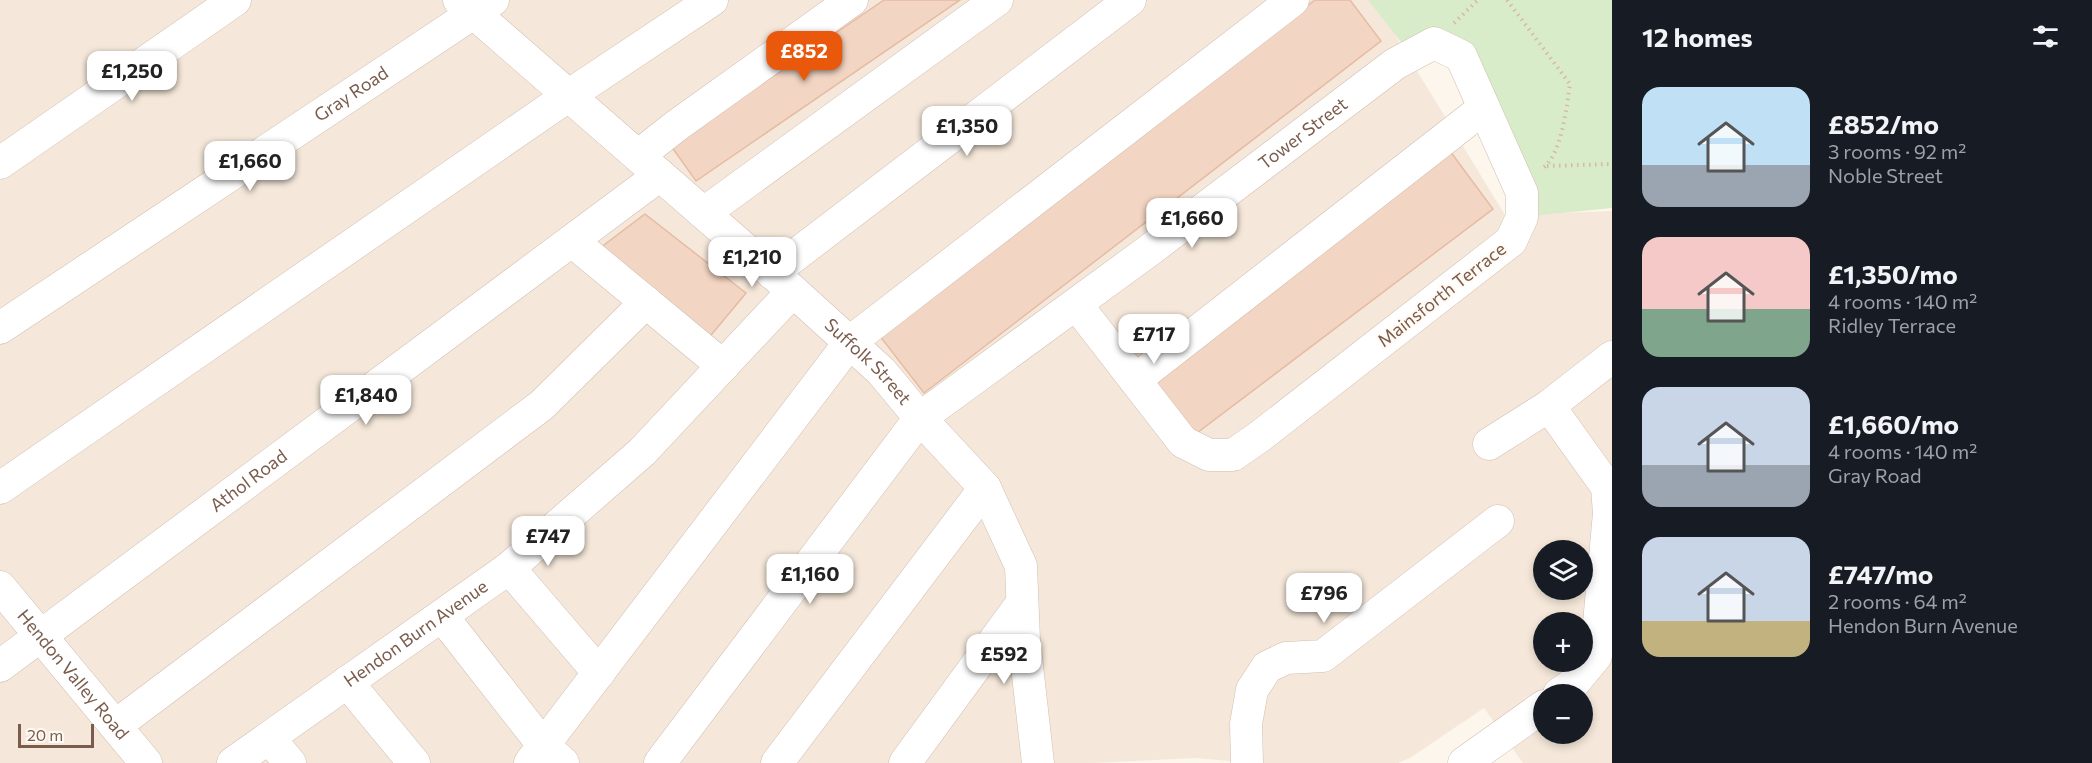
<!DOCTYPE html>
<meta charset="utf-8">
<style>
:root{--surface:#171b24;--page:#242831;--text:#f1f3f6;--muted:#9ea1a6;--accent:#ea580c}
body{margin:0;font-family:Commissioner,sans-serif;background:var(--page);color:var(--text);height:100vh;display:flex;flex-direction:column;font-size:22px;white-space:nowrap}
*{box-sizing:border-box;margin:0}
p{font-size:20px;color:var(--muted)}
.icon{flex:none;width:33px;height:33px;fill:none;stroke:currentColor;stroke-width:2;stroke-linecap:round;stroke-linejoin:round}
.map{position:relative;flex:1;overflow:hidden}
.side{display:flex;flex-direction:column;background:var(--surface);width:480px}
.side>*{flex:none}
.fabs{position:absolute;left:1533px;top:540px;display:grid;gap:12px}
.fabs a{display:grid;place-items:center;width:60px;height:60px;border-radius:50%;background:var(--surface);box-shadow:0 3px 9px #0003;font-size:30px}
.scale{position:absolute;left:18px;bottom:15px;width:76px;box-sizing:border-box;padding-left:6px;border:3px solid #7a5c4d;border-top:0;font-size:16px;line-height:21px;white-space:nowrap;color:#7a5c4d;-webkit-text-stroke:4px #fffaf3;paint-order:stroke}
.price{position:absolute;translate:-50% -51px;padding:0 14px;border-radius:12px;background:#fff;color:#222;font-size:20px;line-height:39px;filter:drop-shadow(0 2px 3px #0008)}
.price::after{content:'';position:absolute;left:50%;top:36px;width:18px;height:14px;margin-left:-9px;background:inherit;clip-path:polygon(0 0,100% 0,50% 100%)}
.price.active{background:var(--accent);color:#fff}
ul{padding:0;list-style:none}
li{display:flex;align-items:center;gap:18px;height:150px;padding:0 30px}
li span{display:grid;place-items:center;flex:none;width:168px;height:120px;border-radius:18px;color:#555}
li>.icon{margin-inline-start:auto}
span .icon{width:72px;height:72px;fill:#fffc;stroke-width:1}
li b{font-size:26px}
h2{display:flex;justify-content:space-between;align-items:center;height:72px;padding:0 30px;font-size:26px}
main{display:flex;flex:1;min-height:0}
.map>svg:first-child{display:block}
.residential{fill:#f5e8da;fill-rule:evenodd}
.green{fill:#d8ecc9}
.building{fill:#f3d5c3;stroke:#e6bba3;stroke-width:1.5}
.lines{fill:none;stroke-linecap:round;stroke-linejoin:round}
.minor-casing{stroke:#d1beb0;stroke-width:33}
.path{stroke:#d9b8a5;stroke-width:4;stroke-dasharray:1.5 4.5;stroke-linecap:butt}
.minor{stroke:#fff;stroke-width:32}
.labels{text-anchor:middle;stroke-width:4.5;stroke-linejoin:round;paint-order:stroke}
.street-label{font-size:18px;fill:#7a5c4d;stroke:#fffaf3}
</style>
<main>
<div class="map">
<svg width="1612" height="763" viewBox="0 0 1612 763">
<rect width="100%" height="100%" fill="#fdf6ec"/>
<path class="residential" d="M0 0H1381L1386 20 1505 215 1612 211V763H1523L1484 708 1410 758 1398 763H1255L1195 758 1093 763H0ZM1544 550H1582V590H1544ZM1544 622H1582V662H1544ZM1544 694H1582V734H1544Z"/>
<polygon class="green" points="1368,0 1612,0 1612,208 1522,217 1461,56 1411,55"/>
<g class="building">
<polygon points="884,0 960,0 696,181 671,146"/>
<polygon points="1315,0 1350,0 1381,41 924,393 879,335"/>
<polygon points="1450,151 1493,209 1193,436 1150,378"/>
<polygon points="645,214 746,293 707,340 600,248"/>
</g>
<g class="lines">
<g class="minor-casing">
<g id="minor">
<path id="s1" d="M459 0 793 291 881 371 920 418 985 488 1021 566 1024 640 1038 763"/>
<polyline points="638,156 676,126 852,0"/>
<polyline points="0,163 235,0"/>
<polyline points="704,213 997,0"/>
<polyline points="572,241 723,366"/>
<polyline points="772,273 1130,0"/>
<path id="s2" d="M0 328 493 0"/>
<polyline points="1135,380 1484,108"/>
<polyline points="1549,406 1607,487 1609,513 1596,656 1572,685 1559,694"/>
<polyline points="1489,444 1549,406 1612,357"/>
<polyline points="0,488 568,96 712,0"/>
<polyline points="509,568 599,673"/>
<path id="s3" d="M0 587 146 763"/>
<polyline points="442,616 543,745 563,763"/>
<path id="s4" d="M0 666 660 175"/>
<polyline points="347,682 414,763"/>
<polyline points="115,726 542,405 646,302"/>
<polyline points="269,738 290,763"/>
<path id="s5" d="M233 763 509 568 642 452 793 291"/>
<polyline points="530,763 850,342 1293,0"/>
<path id="s6" d="M660 763 920 418 1151 249 1395 64 1434 43 1461 56 1522 193V217L1511 241 1259 437 1233 455H1209L1183 442 1076 304"/>
<polyline points="777,763 985,488"/>
<polyline points="905,763 1022,603"/>
<polyline points="1247,763 1246,724 1252,690 1267,667 1286,658 1323,656 1498,521"/>
<polyline points="1464,763 1544,706"/>
</g>
</g>
<g class="path">
<path d="M1507 0 1570 84C1567 105 1561 159 1541 169"/>
<polyline points="1454,23 1478,0"/>
<polyline points="1547,166 1612,164"/>
</g>
<use href="#minor" class="minor"/>
</g>
<g class="labels">
<g class="street-label">
<text dy="6" stroke="none"><textPath href="#s2" startOffset="422">Gray Road</textPath></text>
<text dy="6" stroke="none"><textPath href="#s6" startOffset="909">Tower Street</textPath></text>
<text transform="translate(1442 295) rotate(-38)" y="6">Mainsforth Terrace</text>
<text dy="6" stroke="none"><textPath href="#s1" startOffset="546">Suffolk Street</textPath></text>
<text dy="6" stroke="none"><textPath href="#s4" startOffset="310">Athol Road</textPath></text>
<text dy="6" stroke="none"><textPath href="#s5" startOffset="224">Hendon Burn Avenue</textPath></text>
<text dy="6" stroke="none"><textPath href="#s3" startOffset="114">Hendon Valley Road</textPath></text>
</g>
</g>
</svg>
<div class="fabs">
<a><svg class="icon" aria-label="layers" viewBox="0 0 24 24"><path d="M12 4l9 5-9 5-9-5zM3 14l9 5 9-5"/></svg></a>
<a>+</a>
<a>−</a>
</div>
<div class="scale">20 m</div>
<b class="price active" style="left:804px;top:82px">£852</b>
<b class="price" style="left:132px;top:102px">£1,250</b>
<b class="price" style="left:967px;top:157px">£1,350</b>
<b class="price" style="left:250px;top:192px">£1,660</b>
<b class="price" style="left:1192px;top:249px">£1,660</b>
<b class="price" style="left:752px;top:288px">£1,210</b>
<b class="price" style="left:1154px;top:365px">£717</b>
<b class="price" style="left:366px;top:426px">£1,840</b>
<b class="price" style="left:548px;top:567px">£747</b>
<b class="price" style="left:810px;top:605px">£1,160</b>
<b class="price" style="left:1324px;top:624px">£796</b>
<b class="price" style="left:1004px;top:685px">£592</b>
</div>
<section class="side">
<h2>12 homes<svg class="icon" aria-label="filters" viewBox="0 0 24 24"><path d="M4 7h16M4 17h16"/><circle cx="9" cy="7" r="2"/><circle cx="15" cy="17" r="2"/></svg></h2>
<ul>
<li><span style="background:linear-gradient(#bfe0f5 65%,#9aa5b1 0)"><svg class="icon" aria-label="home" viewBox="0 0 24 24"><path d="M3 11l9-7 9 7M6 9v11h12V9"/></svg></span><div><b>£852/mo</b><p>3 rooms · 92 m²</p><p>Noble Street</p></div></li>
<li><span style="background:linear-gradient(#f6c9c9 60%,#7fa58c 0)"><svg class="icon" aria-label="home" viewBox="0 0 24 24"><path d="M3 11l9-7 9 7M6 9v11h12V9"/></svg></span><div><b>£1,350/mo</b><p>4 rooms · 140 m²</p><p>Ridley Terrace</p></div></li>
<li><span style="background:linear-gradient(#c9d6e8 65%,#9aa5b1 0)"><svg class="icon" aria-label="home" viewBox="0 0 24 24"><path d="M3 11l9-7 9 7M6 9v11h12V9"/></svg></span><div><b>£1,660/mo</b><p>4 rooms · 140 m²</p><p>Gray Road</p></div></li>
<li><span style="background:linear-gradient(#c9d6e8 70%,#c2b280 0)"><svg class="icon" aria-label="home" viewBox="0 0 24 24"><path d="M3 11l9-7 9 7M6 9v11h12V9"/></svg></span><div><b>£747/mo</b><p>2 rooms · 64 m²</p><p>Hendon Burn Avenue</p></div></li>
</ul>
</section>
</main>
